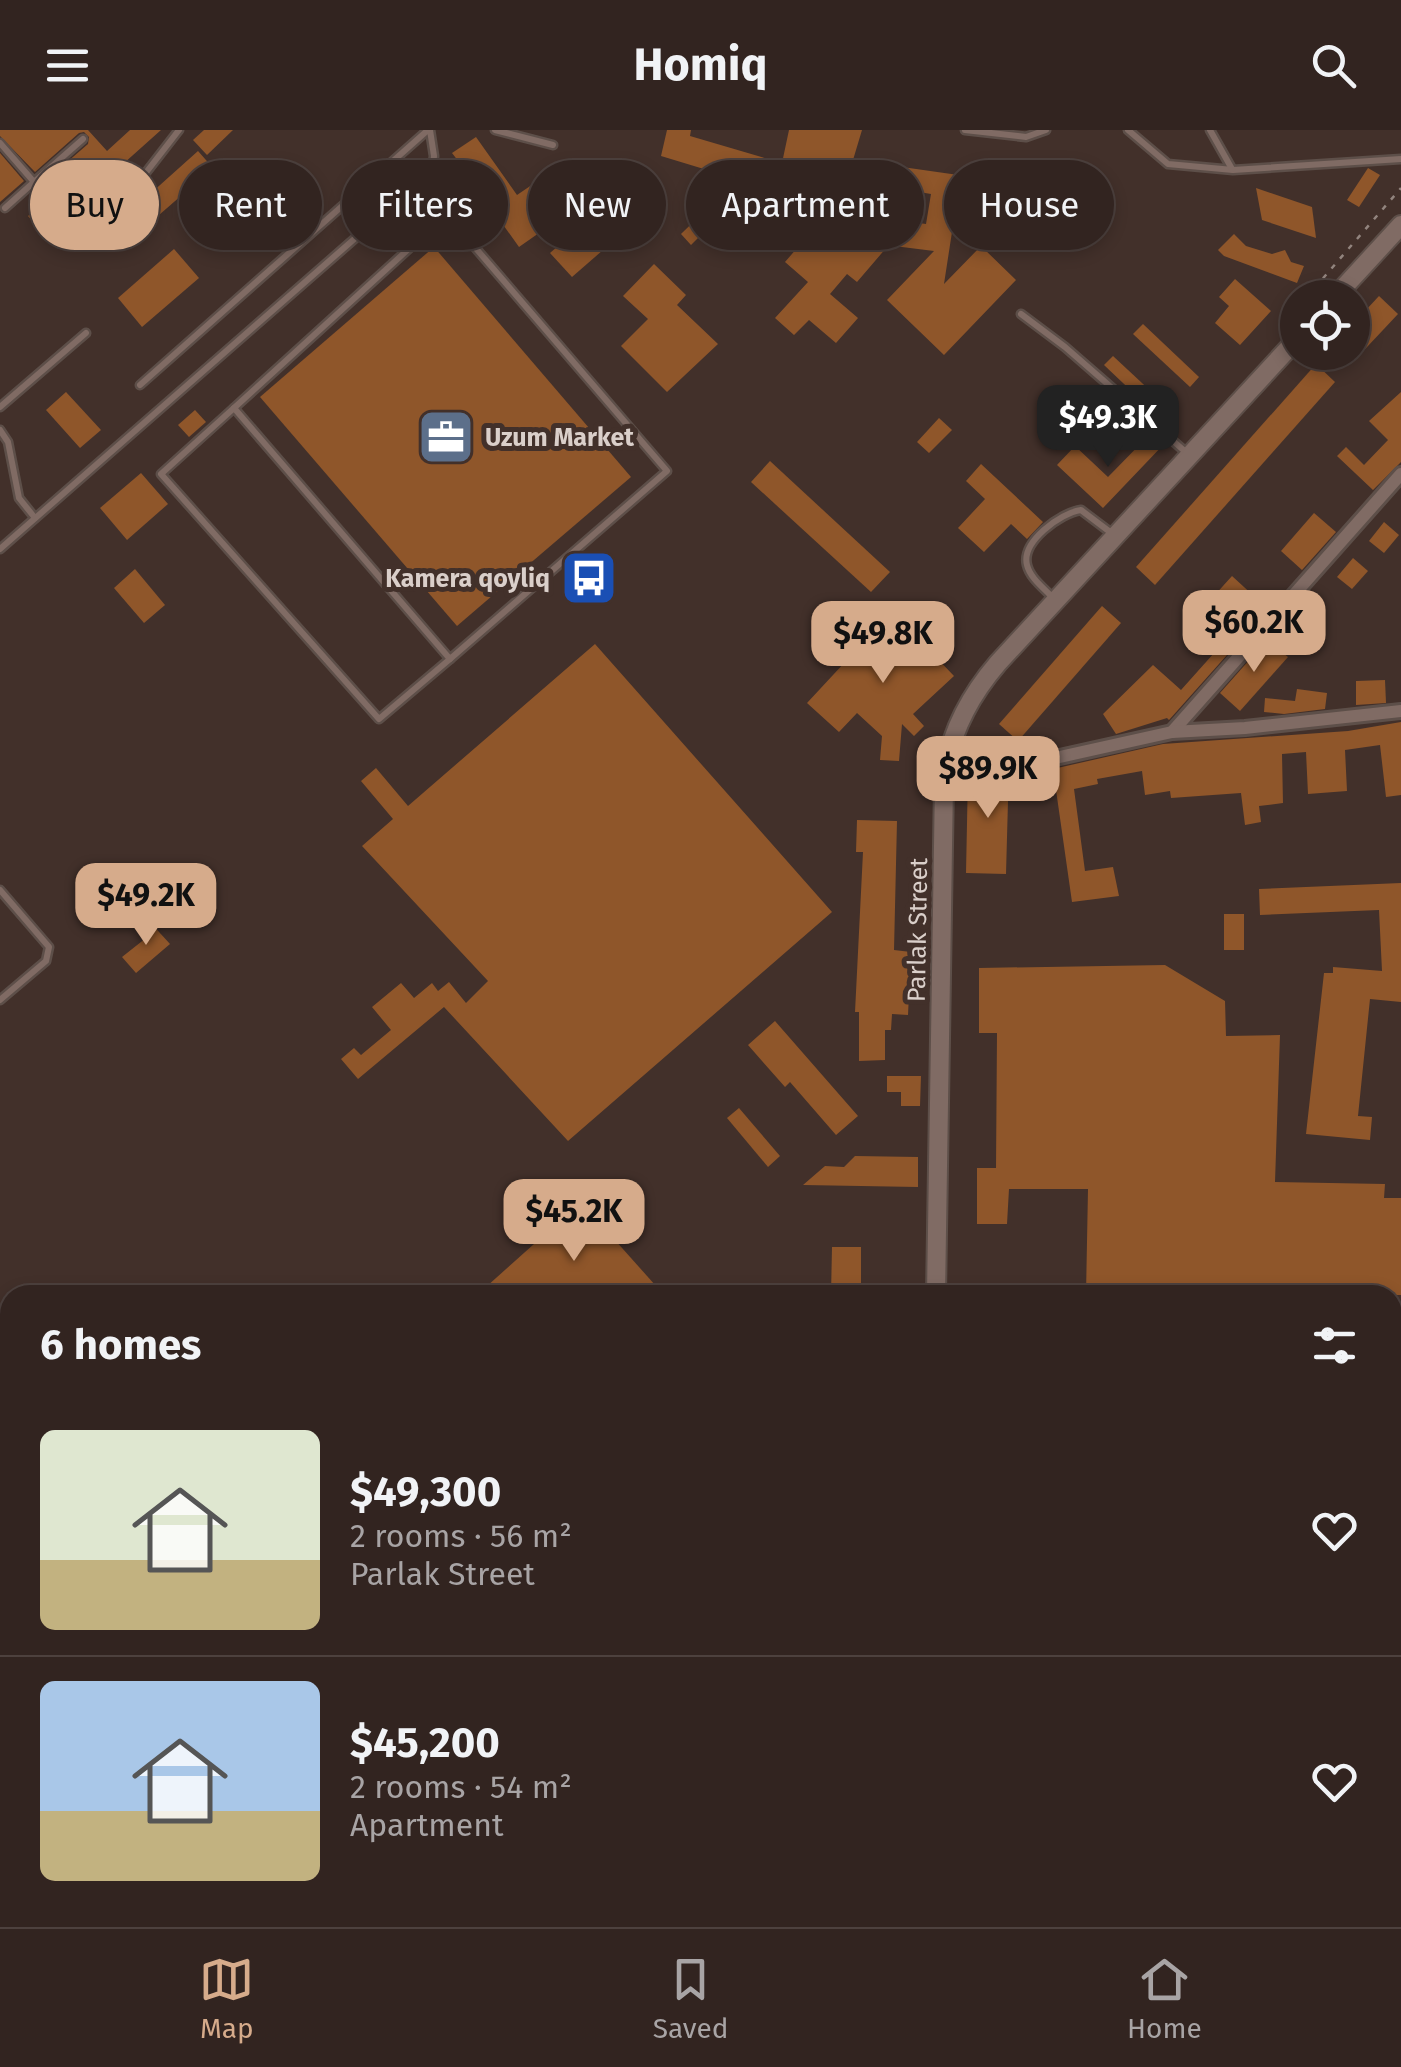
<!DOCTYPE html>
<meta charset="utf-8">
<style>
:root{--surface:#322420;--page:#3a2c29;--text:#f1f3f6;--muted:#a8a4a5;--line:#4d413e;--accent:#d6ab8b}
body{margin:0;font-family:"Fira Sans",sans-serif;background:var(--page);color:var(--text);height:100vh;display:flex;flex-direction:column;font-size:38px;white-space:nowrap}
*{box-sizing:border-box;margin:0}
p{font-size:32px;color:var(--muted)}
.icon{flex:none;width:55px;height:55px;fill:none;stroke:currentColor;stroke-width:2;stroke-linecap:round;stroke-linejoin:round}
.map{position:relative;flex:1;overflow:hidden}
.drawer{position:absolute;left:0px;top:1155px;width:1402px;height:642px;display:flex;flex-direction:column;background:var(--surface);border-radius:30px 30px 0 0;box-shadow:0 5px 15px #0003,0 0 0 2px var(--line)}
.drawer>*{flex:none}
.hud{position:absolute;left:30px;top:30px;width:1342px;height:90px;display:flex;gap:20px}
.fabs{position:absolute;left:1280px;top:150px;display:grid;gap:20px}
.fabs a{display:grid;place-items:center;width:90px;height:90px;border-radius:50%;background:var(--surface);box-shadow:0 5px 15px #0003,0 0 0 2px var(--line);font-size:50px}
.price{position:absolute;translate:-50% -85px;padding:0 22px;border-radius:20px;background:var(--accent);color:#111;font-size:32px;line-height:65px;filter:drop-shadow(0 2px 5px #0008)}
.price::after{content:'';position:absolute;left:50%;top:60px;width:30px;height:22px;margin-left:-15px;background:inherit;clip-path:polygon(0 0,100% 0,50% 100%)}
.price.current{background:#222;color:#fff}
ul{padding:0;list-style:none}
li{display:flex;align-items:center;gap:30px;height:250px;padding:0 40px}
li+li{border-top:2px solid var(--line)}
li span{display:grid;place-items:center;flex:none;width:280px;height:200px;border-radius:15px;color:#555}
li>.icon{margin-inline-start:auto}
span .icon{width:120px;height:120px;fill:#fffc;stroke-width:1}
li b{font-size:42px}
h2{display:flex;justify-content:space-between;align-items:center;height:120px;padding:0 40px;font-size:42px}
.chip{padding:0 35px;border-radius:45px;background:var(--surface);box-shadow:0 5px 15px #0003,0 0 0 2px var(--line);font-size:35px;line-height:90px}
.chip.current{background:var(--accent);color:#111}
header{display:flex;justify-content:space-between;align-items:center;height:130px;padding:0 40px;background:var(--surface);font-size:45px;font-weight:700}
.dock{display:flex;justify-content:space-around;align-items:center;height:140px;border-top:2px solid var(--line);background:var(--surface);font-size:28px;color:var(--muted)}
.dock a{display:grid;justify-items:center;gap:5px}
.dock .current{color:var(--accent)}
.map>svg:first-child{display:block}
.building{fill:#8f562a}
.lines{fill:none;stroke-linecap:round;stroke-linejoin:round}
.service-casing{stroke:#5d4f49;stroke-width:11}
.minor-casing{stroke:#5d4f49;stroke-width:18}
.secondary-casing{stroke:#5d4f49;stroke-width:22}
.path{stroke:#92847e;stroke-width:2.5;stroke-dasharray:5 8;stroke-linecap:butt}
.service{stroke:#806b64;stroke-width:6}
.minor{stroke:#806b64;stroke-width:12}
.secondary{stroke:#806b64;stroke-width:18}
.labels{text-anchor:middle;stroke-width:10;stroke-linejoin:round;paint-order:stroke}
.poi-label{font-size:25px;font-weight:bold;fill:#dacfca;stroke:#42302a;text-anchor:start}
.street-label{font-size:25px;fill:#dacfca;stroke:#42302a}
</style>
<header><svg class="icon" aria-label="menu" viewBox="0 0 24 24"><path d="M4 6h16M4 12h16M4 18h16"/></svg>Homiq<svg class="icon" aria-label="search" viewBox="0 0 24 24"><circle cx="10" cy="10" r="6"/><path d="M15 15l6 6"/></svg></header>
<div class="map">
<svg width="1401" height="1797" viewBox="0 0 1401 1797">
<rect width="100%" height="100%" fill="#42302a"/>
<g class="building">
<polygon points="0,0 88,0 107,21 130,0 161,0 104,51 131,81 198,21 213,38 128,112 92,71 48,110 28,86 54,63 44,52 88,14 89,7 84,2 79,3 35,42 0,6"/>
<polygon points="204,0 233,0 207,25 193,10"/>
<polygon points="667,0 691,0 690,6 782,33 789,0 862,0 853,30 1042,57 1039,79 974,70 969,105 952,102 944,154 981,116 1016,150 944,225 887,170 934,121 894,116 898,90 926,94 931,64 829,47 823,68 797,61 796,67 661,26"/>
<polygon points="476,7 517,65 564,33 589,68 519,117 474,54 450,75 437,60 462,36 452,23"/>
<polygon points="0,23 24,51 0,72"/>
<polygon points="1368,38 1380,45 1359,77 1347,70"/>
<polygon points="635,49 657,73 572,147 550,123"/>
<polygon points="1256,58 1312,77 1316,108 1262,90"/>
<polygon points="719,67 729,77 691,115 681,104"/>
<polygon points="831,79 854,98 865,86 893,110 857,152 847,144 830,164 858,188 836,213 809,190 794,205 775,188 808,152 785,132"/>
<polygon points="1234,104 1246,116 1272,124 1285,120 1291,132 1304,136 1297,153 1224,126 1218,120"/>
<polygon points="434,117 631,347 457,496 260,267"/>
<polygon points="174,119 199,148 142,197 118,168"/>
<polygon points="654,134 686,165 677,175 718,214 667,262 621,216 648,189 623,166"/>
<polygon points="1235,149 1271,181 1240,215 1215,193 1229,176 1219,167"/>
<polygon points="1379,166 1398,184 1352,233 1352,195"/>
<polygon points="1143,194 1199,247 1190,257 1133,204"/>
<polygon points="1113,226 1171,280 1162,290 1104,235"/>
<polygon points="1316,234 1335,252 1155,455 1136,437"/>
<polygon points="66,262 101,300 80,318 46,280"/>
<polygon points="1401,262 1401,332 1373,360 1337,326 1346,317 1364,335 1388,310 1369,291"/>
<polygon points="195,280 206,292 189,307 178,295"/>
<polygon points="939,288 952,300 929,323 917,312"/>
<polygon points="1152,302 1165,313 1103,378 1057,335 1075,316 1108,347"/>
<polygon points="770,331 890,442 871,462 751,352"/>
<polygon points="981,334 1043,392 1027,409 1011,394 984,422 958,398 985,369 966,351"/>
<polygon points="141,343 168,374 127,410 100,378"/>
<polygon points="1314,383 1336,402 1302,440 1281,421"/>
<polygon points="1384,392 1399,405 1384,423 1369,411"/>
<polygon points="1353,428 1368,441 1352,459 1337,447"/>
<polygon points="135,439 165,475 144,493 114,458"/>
<polygon points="1232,446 1268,479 1169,590 1167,588 1116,604 1103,584 1153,535 1181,560 1223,513 1195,487"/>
<polygon points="1309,474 1324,487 1302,512 1303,501 1293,492"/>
<polygon points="1102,476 1121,493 1018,611 999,594"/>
<polygon points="885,489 901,504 908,498 954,546 913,584 924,596 914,606 902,594 899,631 880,630 882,606 857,583 839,602 807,573"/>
<polygon points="1267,510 1288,527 1240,581 1220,563"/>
<polygon points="595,514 832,782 568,1011 444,877 358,949 341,929 354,918 361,925 391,900 372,877 401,853 414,868 432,853 438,861 449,852 466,873 488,851 362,716 393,689 361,651 376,638 408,676"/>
<polygon points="1385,550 1386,573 1356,575 1356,551"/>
<polygon points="1297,559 1327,563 1325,579 1284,584 1264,582 1265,568 1295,571"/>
<polygon points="1401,592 1401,665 1386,667 1380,615 1345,620 1347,661 1308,664 1306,622 1282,624 1283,673 1259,676 1261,692 1245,695 1241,663 1171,668 1170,661 1145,665 1142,641 1097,649 1098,654 1074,659 1085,741 1113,737 1119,766 1072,772 1053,639 1163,614 1348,601"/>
<polygon points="1015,642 1016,670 1008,671 1006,744 966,743 968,643"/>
<polygon points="857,690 897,691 894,820 911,822 908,885 892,884 891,900 885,900 885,930 859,931 859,882 855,882 863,722 856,722"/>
<polygon points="1401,753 1401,872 1370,869 1358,986 1372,987 1370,1010 1306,1004 1324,843 1333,843 1333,837 1382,841 1379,780 1260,785 1259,759"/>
<rect x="1224" y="784" width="20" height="36"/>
<polygon points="149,791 170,814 136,843 122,827 146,808 138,800"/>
<polygon points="1165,835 1225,871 1226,906 1280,905 1275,1052 1385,1054 1384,1068 1401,1068 1401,1165 1086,1165 1088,1059 1009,1059 1007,1094 977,1094 977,1038 996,1038 997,903 979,903 979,838"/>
<polygon points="775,891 858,986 836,1005 790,952 785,957 748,915"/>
<polygon points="887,946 921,946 920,976 901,976 901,962 887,962"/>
<polygon points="739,978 780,1026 768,1037 727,988"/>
<polygon points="855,1026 918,1027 918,1057 803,1055 825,1036 844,1037"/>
<polygon points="581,1072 664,1165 477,1165"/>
<polygon points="832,1117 861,1117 861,1165 831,1165"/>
</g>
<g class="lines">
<g class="service-casing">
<g id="service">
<polyline points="495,0 553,15"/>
<polyline points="965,0 1026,7 1046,0"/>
<polyline points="1128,0 1168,34 1233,40 1401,29"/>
<polyline points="1210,0 1232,39"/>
<polyline points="0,13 34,52 83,9"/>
<polyline points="141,49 179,0"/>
<polyline points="430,65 667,341 450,529 234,278 425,104 434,26 430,0"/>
<polyline points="5,78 34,52"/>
<polyline points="1021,184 1065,217 1188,324"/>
<polyline points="140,255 428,0"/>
<polyline points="0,277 86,203"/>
<polyline points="234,278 161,344 379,589 450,529"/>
<polyline points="0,300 8,312 19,368 35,388"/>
<polyline points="0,419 432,41"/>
<path d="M1053 468C1044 458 1030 448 1027 435 1021 412 1060 383 1081 380L1114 405"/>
<polyline points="0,760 49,817 46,831 0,870"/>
</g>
</g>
<g class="minor-casing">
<g id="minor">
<polyline points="1172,602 1401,344"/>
<polyline points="946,633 1046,630 1172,602 1245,598 1401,581"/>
<polyline points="1392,1568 1401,1535"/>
</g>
</g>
<g class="secondary-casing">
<g id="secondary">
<polyline points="1334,168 1401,95"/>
<path d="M936 1165 944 652C948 606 968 568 998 533L1298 208"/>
<polyline points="926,1797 926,1788"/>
</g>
</g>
<g class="path">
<polyline points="1306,168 1401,58"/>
<polyline points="1288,187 1298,177"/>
</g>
<use href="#service" class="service"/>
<use href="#minor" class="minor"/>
<use href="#secondary" class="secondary"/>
</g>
<defs>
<g id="office-square" transform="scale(2.875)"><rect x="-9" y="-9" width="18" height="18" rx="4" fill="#5c6f8a" stroke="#42302a"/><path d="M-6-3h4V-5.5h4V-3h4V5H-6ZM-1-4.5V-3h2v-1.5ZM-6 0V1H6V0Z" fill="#fff"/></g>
<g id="bus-square" transform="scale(2.875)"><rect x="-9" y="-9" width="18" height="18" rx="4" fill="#1a4fb4" stroke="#42302a"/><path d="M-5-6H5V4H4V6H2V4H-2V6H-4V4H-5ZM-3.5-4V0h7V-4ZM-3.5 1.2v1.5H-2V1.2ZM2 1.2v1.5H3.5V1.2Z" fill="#fff"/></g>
</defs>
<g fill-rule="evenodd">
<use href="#office-square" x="446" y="307"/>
<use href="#bus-square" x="589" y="448"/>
</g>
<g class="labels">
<g class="poi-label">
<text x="485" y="316">Uzum Market</text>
<text x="550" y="457" text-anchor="end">Kamera qoyliq</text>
</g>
<g class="street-label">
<text transform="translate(917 800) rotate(-89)" y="9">Parlak Street</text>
</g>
</g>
</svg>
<div class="fabs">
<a><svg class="icon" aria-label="locate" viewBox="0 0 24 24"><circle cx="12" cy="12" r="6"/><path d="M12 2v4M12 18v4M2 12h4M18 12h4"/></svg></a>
</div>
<b class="price current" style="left:1108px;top:340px">$49.3K</b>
<b class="price" style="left:1254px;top:545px">$60.2K</b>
<b class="price" style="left:883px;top:556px">$49.8K</b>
<b class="price" style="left:988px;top:691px">$89.9K</b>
<b class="price" style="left:146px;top:818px">$49.2K</b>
<b class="price" style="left:574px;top:1134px">$45.2K</b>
<div class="hud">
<a class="chip current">Buy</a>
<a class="chip">Rent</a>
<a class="chip">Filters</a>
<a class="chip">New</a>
<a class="chip">Apartment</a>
<a class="chip">House</a>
</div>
<section class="drawer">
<h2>6 homes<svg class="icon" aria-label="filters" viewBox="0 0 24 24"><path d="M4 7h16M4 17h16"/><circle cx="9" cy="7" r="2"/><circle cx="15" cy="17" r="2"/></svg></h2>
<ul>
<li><span style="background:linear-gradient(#dfe7d0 65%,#c2b280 0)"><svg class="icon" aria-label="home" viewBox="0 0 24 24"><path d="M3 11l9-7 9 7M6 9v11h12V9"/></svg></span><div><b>$49,300</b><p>2 rooms · 56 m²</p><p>Parlak Street</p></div><svg class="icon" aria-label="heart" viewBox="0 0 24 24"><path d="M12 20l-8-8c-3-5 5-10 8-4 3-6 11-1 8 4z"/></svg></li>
<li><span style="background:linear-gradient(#a9c7e8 65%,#c2b280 0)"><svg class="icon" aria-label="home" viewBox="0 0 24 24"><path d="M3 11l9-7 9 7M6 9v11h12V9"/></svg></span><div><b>$45,200</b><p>2 rooms · 54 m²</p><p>Apartment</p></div><svg class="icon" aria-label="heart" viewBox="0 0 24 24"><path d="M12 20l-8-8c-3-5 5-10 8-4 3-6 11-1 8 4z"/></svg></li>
</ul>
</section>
</div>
<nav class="dock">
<a class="current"><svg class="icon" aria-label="map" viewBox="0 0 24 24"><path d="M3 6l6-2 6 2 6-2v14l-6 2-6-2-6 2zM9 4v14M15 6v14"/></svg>Map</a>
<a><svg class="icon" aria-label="saved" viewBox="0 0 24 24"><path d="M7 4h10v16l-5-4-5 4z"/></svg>Saved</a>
<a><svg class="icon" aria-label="home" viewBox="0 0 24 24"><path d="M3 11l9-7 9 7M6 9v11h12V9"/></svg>Home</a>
</nav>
